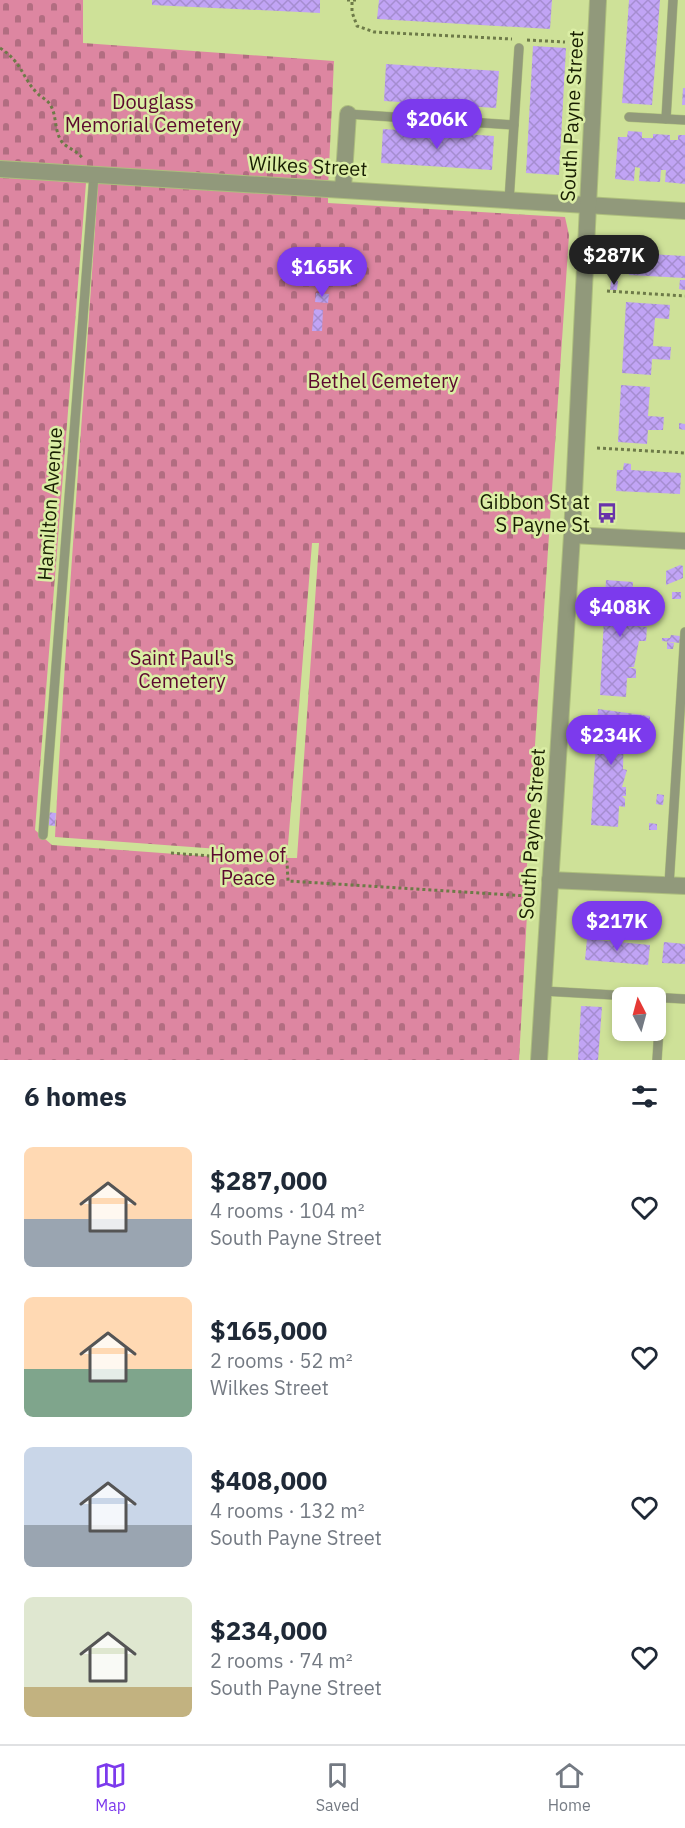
<!DOCTYPE html>
<meta charset="utf-8">
<style>
:root{--surface:#fff;--page:#f2f2f3;--text:#1f2937;--muted:#747a83;--line:#e0e1e3;--accent:#7c3aed}
body{margin:0;font-family:"IBM Plex Sans",sans-serif;background:var(--page);color:var(--text);height:100vh;display:flex;flex-direction:column;font-size:22px;white-space:nowrap}
*{box-sizing:border-box;margin:0}
p{font-size:20px;color:var(--muted)}
.icon{flex:none;width:33px;height:33px;fill:none;stroke:currentColor;stroke-width:2;stroke-linecap:round;stroke-linejoin:round}
.map{position:relative;height:1060px;overflow:hidden}
.panel{display:flex;flex-direction:column;background:var(--surface);flex:1}
.panel>*{flex:none}
.needle{width:39px;rotate:354deg}
.tools{position:absolute;left:612px;top:987px;display:grid;gap:12px}
.tools a{display:grid;place-items:center;width:54px;height:54px;border-radius:9px;background:var(--surface);box-shadow:0 3px 9px #0003;font-size:30px}
.price{position:absolute;translate:-50% -51px;padding:0 14px;border-radius:21px;background:var(--accent);color:#fff;font-size:20px;line-height:39px;filter:drop-shadow(0 2px 3px #0008)}
.price::after{content:'';position:absolute;left:50%;top:36px;width:18px;height:14px;margin-left:-9px;background:inherit;clip-path:polygon(0 0,100% 0,50% 100%)}
.price.selected{background:#222;color:#fff}
ul{padding:0;list-style:none}
li{display:flex;align-items:center;gap:18px;height:150px;padding:0 24px}
li span{display:grid;place-items:center;flex:none;width:168px;height:120px;border-radius:9px;color:#555}
li>.icon{margin-inline-start:auto}
span .icon{width:72px;height:72px;fill:#fffc;stroke-width:1}
li b{font-size:26px}
h2{display:flex;justify-content:space-between;align-items:center;height:72px;padding:0 24px;font-size:26px}
.tab-bar{display:flex;justify-content:space-around;align-items:center;height:84px;border-top:2px solid var(--line);background:var(--surface);font-size:16px;color:var(--muted)}
.tab-bar a{display:grid;justify-items:center;gap:3px}
.tab-bar .selected{color:var(--accent)}
.map>svg:first-child{display:block}
.cemetery{fill:url(#cemetery-stones);fill-rule:evenodd}
.building{fill:url(#building-cross-hatch)}
.lines{fill:none;stroke-linecap:round;stroke-linejoin:round}
.service-casing{stroke:#adbe7d;stroke-width:10}
.minor-casing{stroke:#adbe7d;stroke-width:18}
.path{stroke:#6d7a48;stroke-width:3;stroke-dasharray:3 3;stroke-linecap:butt}
.service{stroke:#91997b;stroke-width:9}
.minor{stroke:#91997b;stroke-width:16}
.labels{text-anchor:middle;stroke-width:5;stroke-linejoin:round;paint-order:stroke}
.park-label{font-size:20px;fill:#5c092f;stroke:#dbeea5}
.street-label{font-size:20px;fill:#181e02;stroke:#dbeea5}
.poi-label{font-size:20px;fill:#181e02;stroke:#dbeea5;text-anchor:end}
</style>
<div class="map">
<svg width="685" height="1060" viewBox="0 0 685 1060">
<defs>
<pattern id="cemetery-stones" width="16" height="16" patternUnits="userSpaceOnUse" patternTransform="scale(1.5)"><rect width="16" height="16" fill="#dd86a1"/><path d="M2 7V4a2 2 0 0 1 4 0v3zM10 15v-3a2 2 0 0 1 4 0v3z" fill="#b26d81"/></pattern>
<pattern id="building-cross-hatch" width="8" height="8" patternUnits="userSpaceOnUse" patternTransform="scale(1.5)"><rect width="8" height="8" fill="#c1a4f5"/><path d="M0 0l8 8M0 8l8-8" fill="none" stroke="#a58dd0"/></pattern>
</defs>
<rect width="100%" height="100%" fill="#cee198"/>
<g class="cemetery">
<polygon points="0,0 83,0 83,43 334,61 328,188 0,169"/>
<path d="M0 177 86 183 35 830 52 845 217 857 219 849 55 837C66 618 84 401 98 183L328 196V203L565 217 569 235 526 880 528 896 519 1060H0ZM312 543H319L297 858H287Z"/>
</g>
<g class="building">
<polygon points="152,0 320,0 320,13 152,5"/>
<polygon points="379,0 552,0 550,29 377,19"/>
<polygon points="629,0 660,0 652,105 622,103"/>
<polygon points="533,46 566,48 559,175 526,173"/>
<polygon points="386,64 499,71 496,108 384,101"/>
<polygon points="683,88 685,88 685,105 682,105"/>
<polygon points="383,129 494,136 492,170 381,163"/>
<polygon points="628,131 642,132 642,138 653,138 653,134 670,135 670,140 678,140 678,135 685,135 685,184 665,182 666,170 661,170 660,182 639,181 640,168 635,167 634,181 615,179 618,137 627,137"/>
<polygon points="630,253 685,256 685,278 629,275"/>
<polygon points="680,280 685,280 685,290 679,289"/>
<polygon points="611,281 618,281 617,290 610,290"/>
<polygon points="316,293 329,294 328,303 315,302"/>
<polygon points="626,302 670,305 669,319 655,318 653,346 671,347 670,360 652,359 651,375 622,373"/>
<polygon points="314,309 323,310 322,331 312,331"/>
<polygon points="621,385 650,387 648,416 664,417 663,430 648,430 647,444 618,442"/>
<polygon points="679,423 685,424 685,430 679,429"/>
<polygon points="624,463 631,464 631,470 681,473 680,494 616,491 617,470 623,470"/>
<polygon points="680,565 683,566 683,578 666,585 666,571"/>
<polygon points="606,580 633,582 632,601 646,602 646,612 625,611 633,613 632,626 647,627 646,641 639,641 634,667 628,667 636,669 636,678 627,678 626,697 600,695"/>
<rect x="672" y="592" width="9" height="7"/>
<polygon points="671,635 680,636 680,643 662,641 662,638 670,638"/>
<polygon points="667,642 674,643 673,649 667,649"/>
<polygon points="598,709 650,716 650,725 624,724 623,769 627,770 622,787 626,787 626,796 622,796 625,799 625,807 619,806 618,827 591,825"/>
<polygon points="657,794 664,795 663,805 656,804"/>
<polygon points="47,812 56,813 55,826 46,825"/>
<polygon points="649,823 657,824 657,830 649,830"/>
<polygon points="587,939 650,945 648,965 585,960"/>
<polygon points="664,942 685,944 685,964 662,963"/>
<polygon points="581,1006 602,1007 598,1060 578,1060"/>
</g>
<g class="lines">
<g class="service-casing">
<g id="service">
<polyline points="348,114 514,125"/>
<polyline points="629,117 685,120"/>
<polyline points="666,119 673,0"/>
<polyline points="509,201 519,48"/>
<polyline points="43,835 94,175"/>
<polyline points="669,885 685,632"/>
<polyline points="543,991 685,999"/>
<polyline points="657,1060 661,997"/>
</g>
</g>
<g class="minor-casing">
<g id="minor">
<polyline points="0,169 685,211"/>
<polyline points="343,189 348,114"/>
<polyline points="572,535 685,541"/>
<polyline points="550,880 685,886"/>
<polyline points="539,1060 572,535 598,0"/>
</g>
</g>
<g class="path">
<polyline points="347,0 359,0"/>
<polyline points="352,2 352,12 357,26 374,32 512,39"/>
<polyline points="527,40 565,42"/>
<path d="M0 48C24 64 21 77 38 94 42 98 48 100 51 106 57 117 54 131 62 142 67 148 78 151 83 159"/>
<polyline points="607,291 685,296"/>
<polyline points="597,448 685,453"/>
<polyline points="171,853 287,862 288,881 528,896"/>
</g>
<use href="#service" class="service"/>
<use href="#minor" class="minor"/>
</g>
<defs>
<g id="bus-bare" transform="scale(1.62)"><path d="M-5-6H5V4H4V6H2V4H-2V6H-4V4H-5ZM-3.5-4V0h7V-4ZM-3.5 1.2v1.5H-2V1.2ZM2 1.2v1.5H3.5V1.2Z" fill="#6933aa" stroke="#dbeea5" stroke-width="2.5" paint-order="stroke"/></g>
</defs>
<g fill-rule="evenodd">
<use href="#bus-bare" x="607" y="513"/>
</g>
<g class="labels">
<g class="park-label">
<text x="153" y="109">Douglass<tspan x="153" dy="23">Memorial Cemetery</tspan></text>
<text x="383" y="388">Bethel Cemetery</text>
<text x="182" y="665">Saint Paul's<tspan x="182" dy="23">Cemetery</tspan></text>
<text x="248" y="862">Home of<tspan x="248" dy="23">Peace</tspan></text>
</g>
<g class="street-label">
<text transform="translate(572 116) rotate(-87)" y="7">South Payne Street</text>
<text transform="translate(308 166) rotate(3)" y="7">Wilkes Street</text>
<text transform="translate(50 504) rotate(-86)" y="7">Hamilton Avenue</text>
<text transform="translate(532 834) rotate(-86)" y="7">South Payne Street</text>
</g>
<g class="poi-label">
<text x="590" y="509">Gibbon St at<tspan x="590" dy="23">S Payne St</tspan></text>
</g>
</g>
</svg>
<div class="tools">
<a><svg class="needle" viewBox="-14 -14 28 28"><path d="M0-13l5 13h-10z" fill="#e53935"/><path d="M0 13l5-13h-10z" fill="#747a83"/></svg></a>
</div>
<b class="price" style="left:437px;top:150px">$206K</b>
<b class="price selected" style="left:614px;top:286px">$287K</b>
<b class="price" style="left:322px;top:298px">$165K</b>
<b class="price" style="left:620px;top:638px">$408K</b>
<b class="price" style="left:611px;top:766px">$234K</b>
<b class="price" style="left:617px;top:952px">$217K</b>
</div>
<section class="panel">
<h2>6 homes<svg class="icon" aria-label="filters" viewBox="0 0 24 24"><path d="M4 7h16M4 17h16"/><circle cx="9" cy="7" r="2"/><circle cx="15" cy="17" r="2"/></svg></h2>
<ul>
<li><span style="background:linear-gradient(#ffd9b3 60%,#9aa5b1 0)"><svg class="icon" aria-label="home" viewBox="0 0 24 24"><path d="M3 11l9-7 9 7M6 9v11h12V9"/></svg></span><div><b>$287,000</b><p>4 rooms · 104 m²</p><p>South Payne Street</p></div><svg class="icon" aria-label="heart" viewBox="0 0 24 24"><path d="M12 20l-8-8c-3-5 5-10 8-4 3-6 11-1 8 4z"/></svg></li>
<li><span style="background:linear-gradient(#ffd9b3 60%,#7fa58c 0)"><svg class="icon" aria-label="home" viewBox="0 0 24 24"><path d="M3 11l9-7 9 7M6 9v11h12V9"/></svg></span><div><b>$165,000</b><p>2 rooms · 52 m²</p><p>Wilkes Street</p></div><svg class="icon" aria-label="heart" viewBox="0 0 24 24"><path d="M12 20l-8-8c-3-5 5-10 8-4 3-6 11-1 8 4z"/></svg></li>
<li><span style="background:linear-gradient(#c9d6e8 65%,#9aa5b1 0)"><svg class="icon" aria-label="home" viewBox="0 0 24 24"><path d="M3 11l9-7 9 7M6 9v11h12V9"/></svg></span><div><b>$408,000</b><p>4 rooms · 132 m²</p><p>South Payne Street</p></div><svg class="icon" aria-label="heart" viewBox="0 0 24 24"><path d="M12 20l-8-8c-3-5 5-10 8-4 3-6 11-1 8 4z"/></svg></li>
<li><span style="background:linear-gradient(#dfe7d0 75%,#c2b280 0)"><svg class="icon" aria-label="home" viewBox="0 0 24 24"><path d="M3 11l9-7 9 7M6 9v11h12V9"/></svg></span><div><b>$234,000</b><p>2 rooms · 74 m²</p><p>South Payne Street</p></div><svg class="icon" aria-label="heart" viewBox="0 0 24 24"><path d="M12 20l-8-8c-3-5 5-10 8-4 3-6 11-1 8 4z"/></svg></li>
</ul>
</section>
<nav class="tab-bar">
<a class="selected"><svg class="icon" aria-label="map" viewBox="0 0 24 24"><path d="M3 6l6-2 6 2 6-2v14l-6 2-6-2-6 2zM9 4v14M15 6v14"/></svg>Map</a>
<a><svg class="icon" aria-label="saved" viewBox="0 0 24 24"><path d="M7 4h10v16l-5-4-5 4z"/></svg>Saved</a>
<a><svg class="icon" aria-label="home" viewBox="0 0 24 24"><path d="M3 11l9-7 9 7M6 9v11h12V9"/></svg>Home</a>
</nav>
